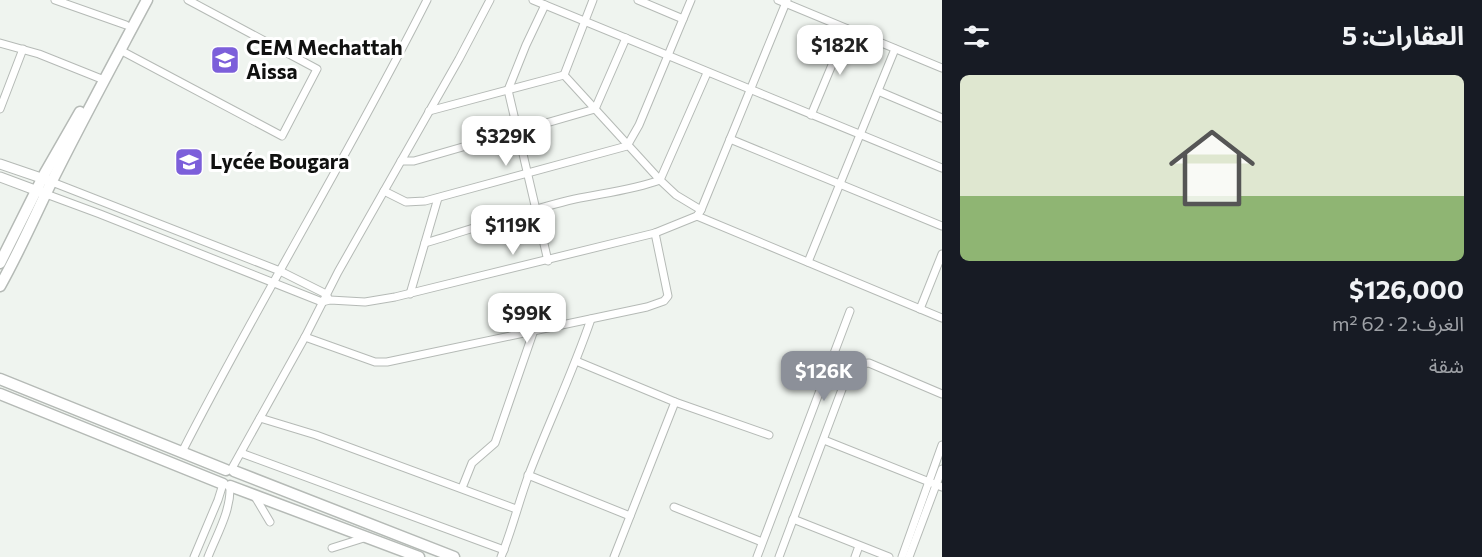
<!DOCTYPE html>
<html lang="ar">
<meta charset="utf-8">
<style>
:root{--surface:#171b24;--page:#20242c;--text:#f1f3f6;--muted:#9ea1a6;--accent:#8c9099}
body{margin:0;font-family:Commissioner,"Noto Sans Arabic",sans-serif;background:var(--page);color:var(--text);direction:rtl;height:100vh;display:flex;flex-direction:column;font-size:22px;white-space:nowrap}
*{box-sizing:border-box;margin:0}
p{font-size:20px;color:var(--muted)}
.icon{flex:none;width:33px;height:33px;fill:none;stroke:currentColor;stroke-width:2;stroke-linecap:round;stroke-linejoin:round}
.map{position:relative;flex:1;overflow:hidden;direction:ltr}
.side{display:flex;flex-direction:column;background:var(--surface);width:540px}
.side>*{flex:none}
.price{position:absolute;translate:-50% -51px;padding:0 14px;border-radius:12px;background:#fff;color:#222;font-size:20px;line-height:39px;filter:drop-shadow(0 2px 3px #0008)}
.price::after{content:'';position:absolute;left:50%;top:36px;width:18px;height:14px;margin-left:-9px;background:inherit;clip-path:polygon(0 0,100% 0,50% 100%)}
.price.on{background:var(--accent);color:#fff}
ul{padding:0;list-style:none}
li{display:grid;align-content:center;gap:12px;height:318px;padding:0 18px}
li span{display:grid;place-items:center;height:186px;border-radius:9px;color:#555}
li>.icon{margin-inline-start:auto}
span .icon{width:108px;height:108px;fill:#fffc;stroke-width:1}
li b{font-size:26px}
h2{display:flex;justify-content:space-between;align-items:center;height:72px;padding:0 18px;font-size:26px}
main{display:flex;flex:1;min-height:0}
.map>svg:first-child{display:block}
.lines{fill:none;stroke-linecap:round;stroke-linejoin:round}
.minor-casing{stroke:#b5bab6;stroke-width:9}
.tertiary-casing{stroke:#b5bab6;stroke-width:11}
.secondary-casing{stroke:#b5bab6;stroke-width:13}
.minor{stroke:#fff;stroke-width:7}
.tertiary{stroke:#fff;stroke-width:9}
.secondary{stroke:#fff;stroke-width:10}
.labels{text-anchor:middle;stroke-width:6;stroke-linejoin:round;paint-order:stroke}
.poi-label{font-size:21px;font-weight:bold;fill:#101110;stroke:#fff;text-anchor:start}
</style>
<main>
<section class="side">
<h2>العقارات: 5<svg class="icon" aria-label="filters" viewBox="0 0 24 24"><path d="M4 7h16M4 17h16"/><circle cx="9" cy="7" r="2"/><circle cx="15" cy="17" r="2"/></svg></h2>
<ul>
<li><span style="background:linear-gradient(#dfe7d0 65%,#8fb573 0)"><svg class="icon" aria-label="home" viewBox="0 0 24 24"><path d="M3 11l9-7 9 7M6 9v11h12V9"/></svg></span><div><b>$126,000</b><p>الغرف: 2 · 62 m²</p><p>شقة</p></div></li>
</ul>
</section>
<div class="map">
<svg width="942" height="557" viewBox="0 0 942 557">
<rect width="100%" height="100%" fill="#eff4ef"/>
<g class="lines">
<g class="minor-casing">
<g id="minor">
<polyline points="55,0 126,25"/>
<polyline points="533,0 942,168"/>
<polyline points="638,0 683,19"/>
<polyline points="778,0 942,68"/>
<polyline points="545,5 526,45 508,90 548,261"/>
<polyline points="0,43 39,54 104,80"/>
<polyline points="120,50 282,136 317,69 188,0"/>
<polyline points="564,75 660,180 676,195 701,210"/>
<polyline points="564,75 593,0"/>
<polyline points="878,91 942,118"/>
<polyline points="0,109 23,49"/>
<polyline points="429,111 564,75"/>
<polyline points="811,115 847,29"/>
<polyline points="730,139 942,226"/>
<polyline points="401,161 414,161 595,109 626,38"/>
<polyline points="52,182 280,271 326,294 328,298"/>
<polyline points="384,191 406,202 425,201 627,146 639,125 691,0"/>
<polyline points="46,194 100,214 322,302 330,300 365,302 395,297 655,233 697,216 701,210 787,0"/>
<polyline points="697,216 942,318"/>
<path d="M425 243C475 228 524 211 575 199 604 193 633 190 660 180L707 73"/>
<polyline points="808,262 895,49"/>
<polyline points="410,294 438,198"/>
<polyline points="920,309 942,254"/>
<polyline points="305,337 375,362 387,362 647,307 664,301 668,296 655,233"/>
<polyline points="576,361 675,402 614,557"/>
<polyline points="675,402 769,435"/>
<polyline points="260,418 316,435 516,509"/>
<polyline points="824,440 942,487"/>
<path d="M182 452C260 299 350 153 427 0"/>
<polyline points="241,453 504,550"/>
<polyline points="231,470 305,337 338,272 459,59 490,0"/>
<polyline points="528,475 630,516"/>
<polyline points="462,488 472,463 495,443 534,330"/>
<polyline points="254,495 270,522"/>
<polyline points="674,507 762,542"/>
<polyline points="793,519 889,557"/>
<polyline points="332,548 367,537"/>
<polyline points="194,557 218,500 223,484"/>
<path d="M208 557C217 534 231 511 230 486"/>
<path d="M501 557C512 530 519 501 529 474 549 422 573 372 591 319"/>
<polyline points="757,557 850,311"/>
<polyline points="779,557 850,368 855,364 869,363 942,394"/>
<polyline points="855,557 859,546"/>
<polyline points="902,557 942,445"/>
<polyline points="909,557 942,469"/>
</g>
</g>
<g class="tertiary-casing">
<g id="tertiary">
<polyline points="0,164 47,180"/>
<polyline points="0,177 43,193"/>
</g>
</g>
<g class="secondary-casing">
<g id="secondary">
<polyline points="0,263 45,173 80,112"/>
<path d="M0 286C18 254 33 220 49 187 80 124 114 62 147 0"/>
<polyline points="0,379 226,470"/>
<polyline points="0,394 223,484"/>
<polyline points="234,471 454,557"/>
<polyline points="230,486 419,557"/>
</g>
</g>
<use href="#minor" class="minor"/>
<use href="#tertiary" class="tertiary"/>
<use href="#secondary" class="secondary"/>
</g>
<defs>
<g id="school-square" transform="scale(1.5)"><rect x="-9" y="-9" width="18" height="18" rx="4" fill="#7c5fda" stroke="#fff"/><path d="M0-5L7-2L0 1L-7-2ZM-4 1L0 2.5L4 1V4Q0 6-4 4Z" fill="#fff"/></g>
</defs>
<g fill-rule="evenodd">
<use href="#school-square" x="225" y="60"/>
<use href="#school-square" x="189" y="162"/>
</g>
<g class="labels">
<g class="poi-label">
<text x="246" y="55">CEM Mechattah<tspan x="246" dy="24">Aissa</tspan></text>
<text x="210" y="169">Lycée Bougara</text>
</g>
</g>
</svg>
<b class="price" style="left:840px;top:76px">$182K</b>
<b class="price" style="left:506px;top:167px">$329K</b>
<b class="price" style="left:513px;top:256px">$119K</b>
<b class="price" style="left:527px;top:344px">$99K</b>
<b class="price on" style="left:824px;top:402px">$126K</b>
</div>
</main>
